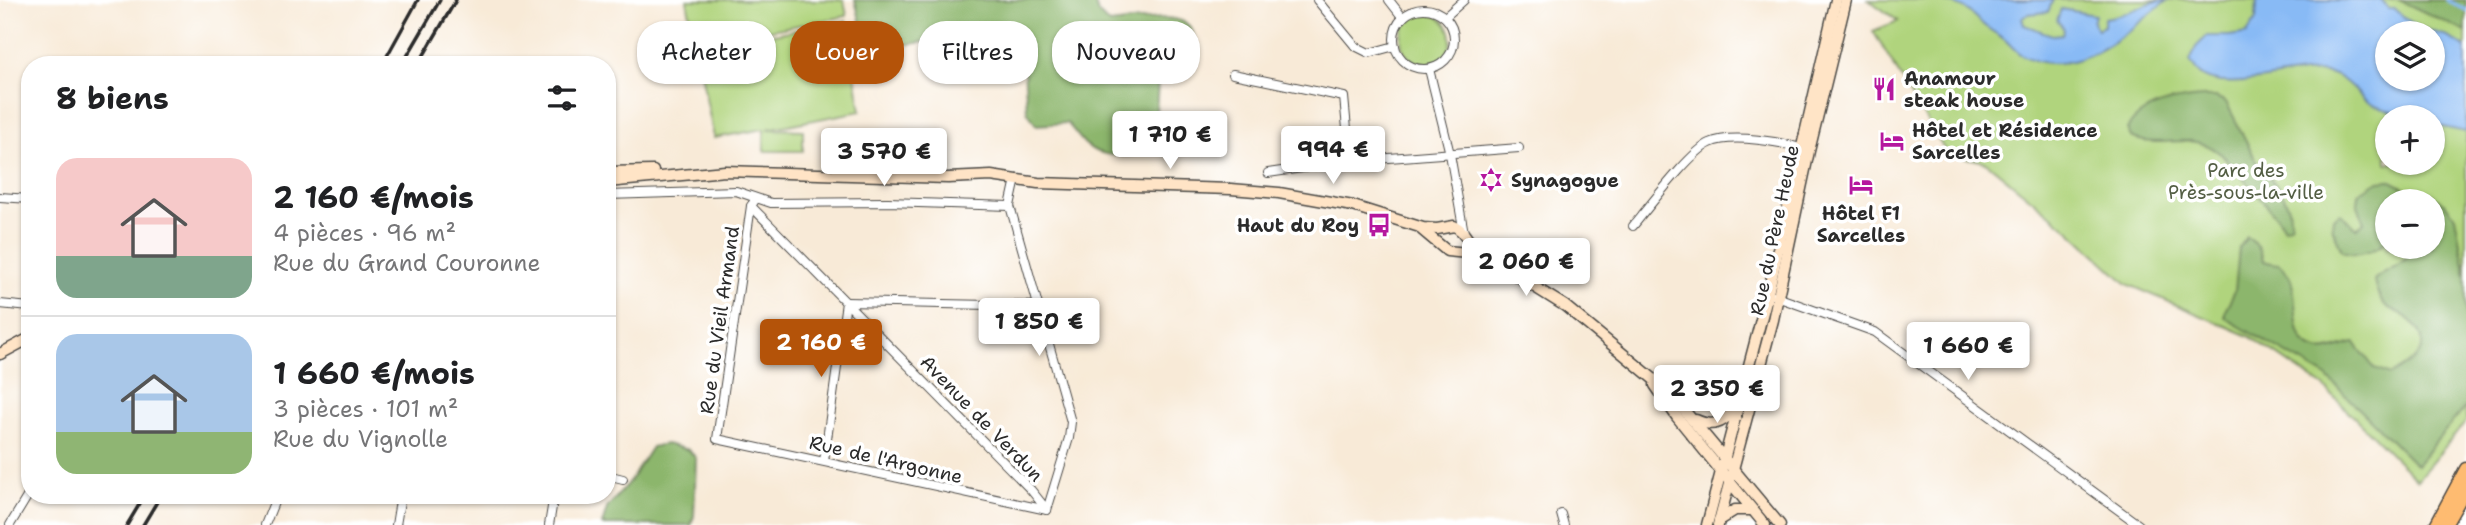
<!DOCTYPE html>
<html lang="fr">
<meta charset="utf-8">
<style>
:root{--surface:#fff;--page:#f2f2f2;--text:#202124;--muted:#757577;--line:#e0e0e0;--accent:#b45309}
body{margin:0;font-family:"Shantell Sans",sans-serif;background:var(--page);color:var(--text);height:100vh;display:flex;flex-direction:column;font-size:26px;white-space:nowrap}
*{box-sizing:border-box;margin:0}
p{font-size:23px;color:var(--muted)}
.icon{flex:none;width:38px;height:38px;fill:none;stroke:currentColor;stroke-width:2;stroke-linecap:round;stroke-linejoin:round}
.map{position:relative;flex:1;overflow:hidden}
.panel{position:absolute;left:21px;top:56px;width:595px;height:448px;display:flex;flex-direction:column;background:var(--surface);border-radius:28px;box-shadow:0 2px 5px #0004}
.panel>*{flex:none}
.top-card{position:absolute;left:637px;top:21px;width:665px;height:63px;display:flex;gap:14px}
.controls{position:absolute;left:2375px;top:21px;display:grid;gap:14px}
.controls a{display:grid;place-items:center;width:70px;height:70px;border-radius:50%;background:var(--surface);box-shadow:0 2px 5px #0004;font-size:35px}
.price{position:absolute;translate:-50% -60px;padding:0 16px;border-radius:7px;background:#fff;color:#222;font-size:23px;line-height:46px;filter:drop-shadow(0 2px 4px #0008)}
.price::after{content:'';position:absolute;left:50%;top:42px;width:21px;height:16px;margin-left:-10px;background:inherit;clip-path:polygon(0 0,100% 0,50% 100%)}
.price.active{background:var(--accent);color:#fff}
ul{padding:0;list-style:none}
li{display:flex;align-items:center;gap:21px;height:175px;padding:0 35px}
li+li{border-top:2px solid var(--line)}
li span{display:grid;place-items:center;flex:none;width:196px;height:140px;border-radius:21px;color:#555}
li>.icon{margin-inline-start:auto}
span .icon{width:84px;height:84px;fill:#fffc;stroke-width:1}
li b{font-size:30px}
h2{display:flex;justify-content:space-between;align-items:center;height:84px;padding:0 35px;font-size:30px}
.pill{padding:0 24px;border-radius:28px;background:var(--surface);box-shadow:0 2px 5px #0004;font-size:24px;line-height:63px}
.pill.active{background:var(--accent);color:#fff}
.map>svg:first-child{display:block}
.green{fill:#b0d47d;stroke:#6e8054;stroke-width:2;fill-rule:evenodd}
.forest{fill:#8cb66c;stroke:#5c704c;stroke-width:2}
.water{fill:#88baf5;stroke:#5a7290;stroke-width:2;fill-rule:evenodd}
.lines{fill:none;stroke-linecap:round;stroke-linejoin:round}
.stream{stroke:#88baf5;stroke-width:3.5}
.street-casing{stroke:#4a4845;stroke-width:10}
.secondary-casing{stroke:#4a4845;stroke-width:13}
.primary-casing{stroke:#4a4845;stroke-width:15}
.street{stroke:#fff;stroke-width:8}
.secondary{stroke:#ffe4c6;stroke-width:10}
.primary{stroke:#febb71;stroke-width:12}
.rail{stroke:#2b2b2b;stroke-width:3.5}
.labels{text-anchor:middle;stroke-width:7;stroke-linejoin:round;paint-order:stroke}
.poi-label{font-size:19px;font-weight:bold;fill:#2b2b2b;stroke:#fff;text-anchor:start}
.park-label{font-size:19px;fill:#535e44;stroke:#fff}
.street-label{font-size:19px;fill:#2b2b2b;stroke:#fff}
</style>
<div class="map">
<svg width="2466" height="525" viewBox="0 0 2466 525">
<rect width="100%" height="100%" fill="#fff"/>
<filter id="ink" filterUnits="userSpaceOnUse"><feTurbulence type="fractalNoise" baseFrequency=".0143" numOctaves="2"/><feDisplacementMap in="SourceGraphic" scale="14" xChannelSelector="R" yChannelSelector="G"/><feConvolveMatrix kernelMatrix="1 2 1 2 8 2 1 2 1" color-interpolation-filters="sRGB"/></filter>
<filter id="wash" filterUnits="userSpaceOnUse"><feTurbulence type="fractalNoise" baseFrequency=".00686" numOctaves="4" result="noise"/><feDisplacementMap in="SourceGraphic" scale="28" xChannelSelector="R" yChannelSelector="G"/><feGaussianBlur stdDeviation="1.57" result="paint"/><feColorMatrix in="noise" values="0 0 0 0 0 0 0 0 0 0 0 0 0 0 0 0 0 1.4 0 .05"/><feComposite in="paint" operator="in"/></filter>
<g filter="url(#wash)">
<rect width="100%" height="100%" fill="#f8ead7"/>
<g class="green">
<polygon points="687,0 844,0 847,16 695,44"/>
<path d="M1869 0H2466V422L2417 480 2324 387 2249 336 2127 284 2070 231 1986 162 1947 154 1873 31 1898 21ZM2387 33H2432V79H2387ZM2387 117H2432V163H2387ZM2387 201H2432V247H2387Z"/>
<circle cx="1426" cy="39" r="25"/>
<polygon points="846,21 861,111 767,129 803,130 803,151 764,151 764,129 714,138 696,48"/>
</g>
<g class="forest">
<path d="M855 0H1094L1098 13 1109 24C1130 23 1186 7 1193 33 1196 42 1194 47 1189 54L1166 60 1159 67 1154 142 1151 150C1132 158 1101 159 1085 144 1079 138 1074 130 1067 123L1036 125 1027 111 1024 69 1012 36C980 36 949 39 917 43 902 45 889 50 873 48L864 36Z"/>
<polygon points="2399,0 2466,0 2466,32"/>
<path d="M2202 97H2216L2226 102 2258 164 2282 192 2289 208 2291 225 2284 228C2276 214 2267 205 2257 194 2236 173 2223 144 2190 141 2170 140 2150 146 2131 137L2127 129C2141 104 2177 99 2202 97Z"/>
<path d="M2389 180 2405 188 2409 201H2387V240C2375 251 2357 257 2342 251L2332 227 2333 218 2340 213 2357 228 2364 222 2358 205V193L2379 181Z"/>
<path d="M2431 194 2446 205 2455 216 2466 276V406L2416 465 2327 377 2225 318V311L2235 291 2239 248 2247 237C2250 240 2255 242 2257 246 2268 259 2253 261 2279 264 2283 268 2288 273 2290 277 2300 296 2288 344 2317 350 2329 353 2344 344 2355 343L2375 369 2390 375C2418 360 2438 343 2406 317 2400 313 2391 310 2386 306 2380 300 2375 288 2374 280 2385 269 2410 264 2412 247H2432V201H2421Z"/>
<polygon points="666,444 689,450 696,458 694,516 691,525 602,525 607,508 630,481 652,447"/>
</g>
<g class="water">
<path d="M1944 0H2053L2048 12 2028 14 2022 18 2024 25 2052 35 2062 34 2064 29 2057 20 2061 9 2095 15 2093 23 2098 29 2104 26V18C2129 16 2146 0 2168 0 2127 31 2075 85 2020 54 2014 50 2010 44 2004 39 1998 35 1992 31 1986 27 1971 15 1966 4 1946 3Z"/>
<path d="M2257 0H2381L2388 9H2394L2417 27 2444 35 2466 47V132L2433 125 2432 117C2418 117 2377 110 2366 101 2356 92 2345 78 2332 74 2300 65 2226 97 2200 74 2196 71 2193 65 2190 62L2196 47 2207 36H2229L2247 33 2256 19ZM2432 33V79H2387V33Z"/>
</g>
<g class="lines">
<polyline class="stream" points="2447,0 2466,10"/>
</g>
</g>
<g filter="url(#ink)">
<g class="lines">
<g class="street-casing">
<g id="street">
<polyline points="1317,0 1355,46 1369,53 1395,46"/>
<polyline points="1389,0 1403,18"/>
<circle cx="1424" cy="39" r="30"/>
<polyline points="1445,17 1464,0"/>
<polyline points="1429,69 1450,154 1464,233"/>
<polyline points="1233,74 1344,97 1350,161"/>
<polyline points="1268,173 1350,161 1519,148"/>
<polyline points="1016,179 1010,206 1071,422 1069,438 1047,510"/>
<polyline points="607,195 736,191 771,203 888,202 1010,206"/>
<polyline points="0,197 30,199"/>
<polyline points="755,200 751,206 1031,490 1047,510"/>
<polyline points="751,206 717,439 1047,510"/>
<path d="M1633 226C1649 207 1690 152 1710 143 1731 133 1784 142 1806 150"/>
<polyline points="1774,296 1875,332 2139,525"/>
<polyline points="0,304 30,307"/>
<polyline points="824,461 846,302 1039,306"/>
<polyline points="607,475 623,479"/>
<polyline points="1561,514 1564,525"/>
<polyline points="10,525 30,492"/>
<polyline points="265,525 277,495"/>
<polyline points="396,525 401,495"/>
<polyline points="549,525 554,495"/>
</g>
</g>
<g class="secondary-casing">
<g id="secondary">
<polyline points="607,172 653,171"/>
<path d="M607 182 725 171 948 178 991 176 1038 183 1231 189 1279 193 1353 206 1423 228 1437 229 1454 226C1465 230 1468 243 1477 251L1565 306 1668 391 1780 525"/>
<polyline points="1422,230 1447,251 1478,254"/>
<polyline points="0,354 30,338"/>
<polyline points="1655,385 1677,417 1765,525"/>
<path d="M1696 420C1713 428 1725 423 1735 407"/>
<polyline points="1719,520 1735,510 1752,510"/>
<polyline points="1707,525 1768,293 1836,0"/>
<polyline points="1718,525 1773,320 1809,151 1846,0"/>
</g>
</g>
<g class="primary-casing">
<g id="primary">
<polyline points="2436,525 2466,469"/>
<polyline points="2445,525 2466,488"/>
</g>
</g>
<use href="#street" class="street"/>
<use href="#secondary" class="secondary"/>
<use href="#primary" class="primary"/>
<g class="rail">
<polyline points="382,65 418,0"/>
<polyline points="402,65 440,0"/>
<polyline points="418,65 456,0"/>
<polyline points="127,525 145,495"/>
<polyline points="143,525 161,495"/>
</g>
</g>
</g>
<defs>
<g id="restaurant-bare" transform="scale(1.89)"><path d="M-5-6h1v4h1v-4h1v4h1v-4h1v5L-1.5 .5V6h-2V.5L-5-1ZM5-6V6H3V1.5H1.5Q1.5-4 5-6Z" fill="#b5179e" stroke="#fff" stroke-width="2.5" paint-order="stroke"/></g>
<g id="hotel-bare" transform="scale(1.89)"><path d="M-6-4.5h1.5V1H6V5H4.5V3h-9V5H-6ZM-4 0a1.8 1.8 0 1 1 3.6 0ZM.5 0V-2.5h3Q6-2.5 6 0Z" fill="#b5179e" stroke="#fff" stroke-width="2.5" paint-order="stroke"/></g>
<g id="synagogue-bare" transform="scale(1.89)"><path d="M0-6.5L5.6 3.2H-5.6ZM0 6.5L5.6-3.2H-5.6Z" fill="#b5179e" stroke="#fff" stroke-width="2.5" paint-order="stroke"/></g>
<g id="bus-bare" transform="scale(1.89)"><path d="M-5-6H5V4H4V6H2V4H-2V6H-4V4H-5ZM-3.5-4V0h7V-4ZM-3.5 1.2v1.5H-2V1.2ZM2 1.2v1.5H3.5V1.2Z" fill="#b5179e" stroke="#fff" stroke-width="2.5" paint-order="stroke"/></g>
</defs>
<g fill-rule="evenodd">
<use href="#restaurant-bare" x="1884" y="89"/>
<use href="#hotel-bare" x="1892" y="141"/>
<use href="#synagogue-bare" x="1491" y="180"/>
<use href="#hotel-bare" x="1861" y="185"/>
<use href="#bus-bare" x="1379" y="225"/>
</g>
<g class="labels">
<g class="poi-label">
<text x="1904" y="85">Anamour<tspan x="1904" dy="22">steak house</tspan></text>
<text x="1912" y="137">Hôtel et Résidence<tspan x="1912" dy="22">Sarcelles</tspan></text>
<text x="1511" y="187">Synagogue</text>
<text x="1861" y="220" text-anchor="middle">Hôtel F1<tspan x="1861" dy="22">Sarcelles</tspan></text>
<text x="1359" y="232" text-anchor="end">Haut du Roy</text>
</g>
<g class="park-label">
<text x="2246" y="177">Parc des<tspan x="2246" dy="22">Près-sous-la-ville</tspan></text>
</g>
<g class="street-label">
<text transform="translate(1774 230) rotate(-78)" y="7">Rue du Père Heude</text>
<text transform="translate(719 320) rotate(-82)" y="7">Rue du Vieil Armand</text>
<text transform="translate(982 418) rotate(46)" y="7">Avenue de Verdun</text>
<text transform="translate(886 459) rotate(13)" y="7">Rue de l'Argonne</text>
</g>
</g>
</svg>
<div class="controls">
<a><svg class="icon" aria-label="layers" viewBox="0 0 24 24"><path d="M12 4l9 5-9 5-9-5zM3 14l9 5 9-5"/></svg></a>
<a>+</a>
<a>−</a>
</div>
<b class="price" style="left:1170px;top:171px">1 710 €</b>
<b class="price" style="left:1333px;top:186px">994 €</b>
<b class="price" style="left:884px;top:188px">3 570 €</b>
<b class="price" style="left:1526px;top:298px">2 060 €</b>
<b class="price" style="left:1039px;top:358px">1 850 €</b>
<b class="price active" style="left:821px;top:379px">2 160 €</b>
<b class="price" style="left:1968px;top:382px">1 660 €</b>
<b class="price" style="left:1717px;top:425px">2 350 €</b>
<div class="top-card">
<a class="pill">Acheter</a>
<a class="pill active">Louer</a>
<a class="pill">Filtres</a>
<a class="pill">Nouveau</a>
</div>
<section class="panel">
<h2>8 biens<svg class="icon" aria-label="filters" viewBox="0 0 24 24"><path d="M4 7h16M4 17h16"/><circle cx="9" cy="7" r="2"/><circle cx="15" cy="17" r="2"/></svg></h2>
<ul>
<li><span style="background:linear-gradient(#f6c9c9 70%,#7fa58c 0)"><svg class="icon" aria-label="home" viewBox="0 0 24 24"><path d="M3 11l9-7 9 7M6 9v11h12V9"/></svg></span><div><b>2 160 €/mois</b><p>4 pièces · 96 m²</p><p>Rue du Grand Couronne</p></div></li>
<li><span style="background:linear-gradient(#a9c7e8 70%,#8fb573 0)"><svg class="icon" aria-label="home" viewBox="0 0 24 24"><path d="M3 11l9-7 9 7M6 9v11h12V9"/></svg></span><div><b>1 660 €/mois</b><p>3 pièces · 101 m²</p><p>Rue du Vignolle</p></div></li>
</ul>
</section>
</div>
